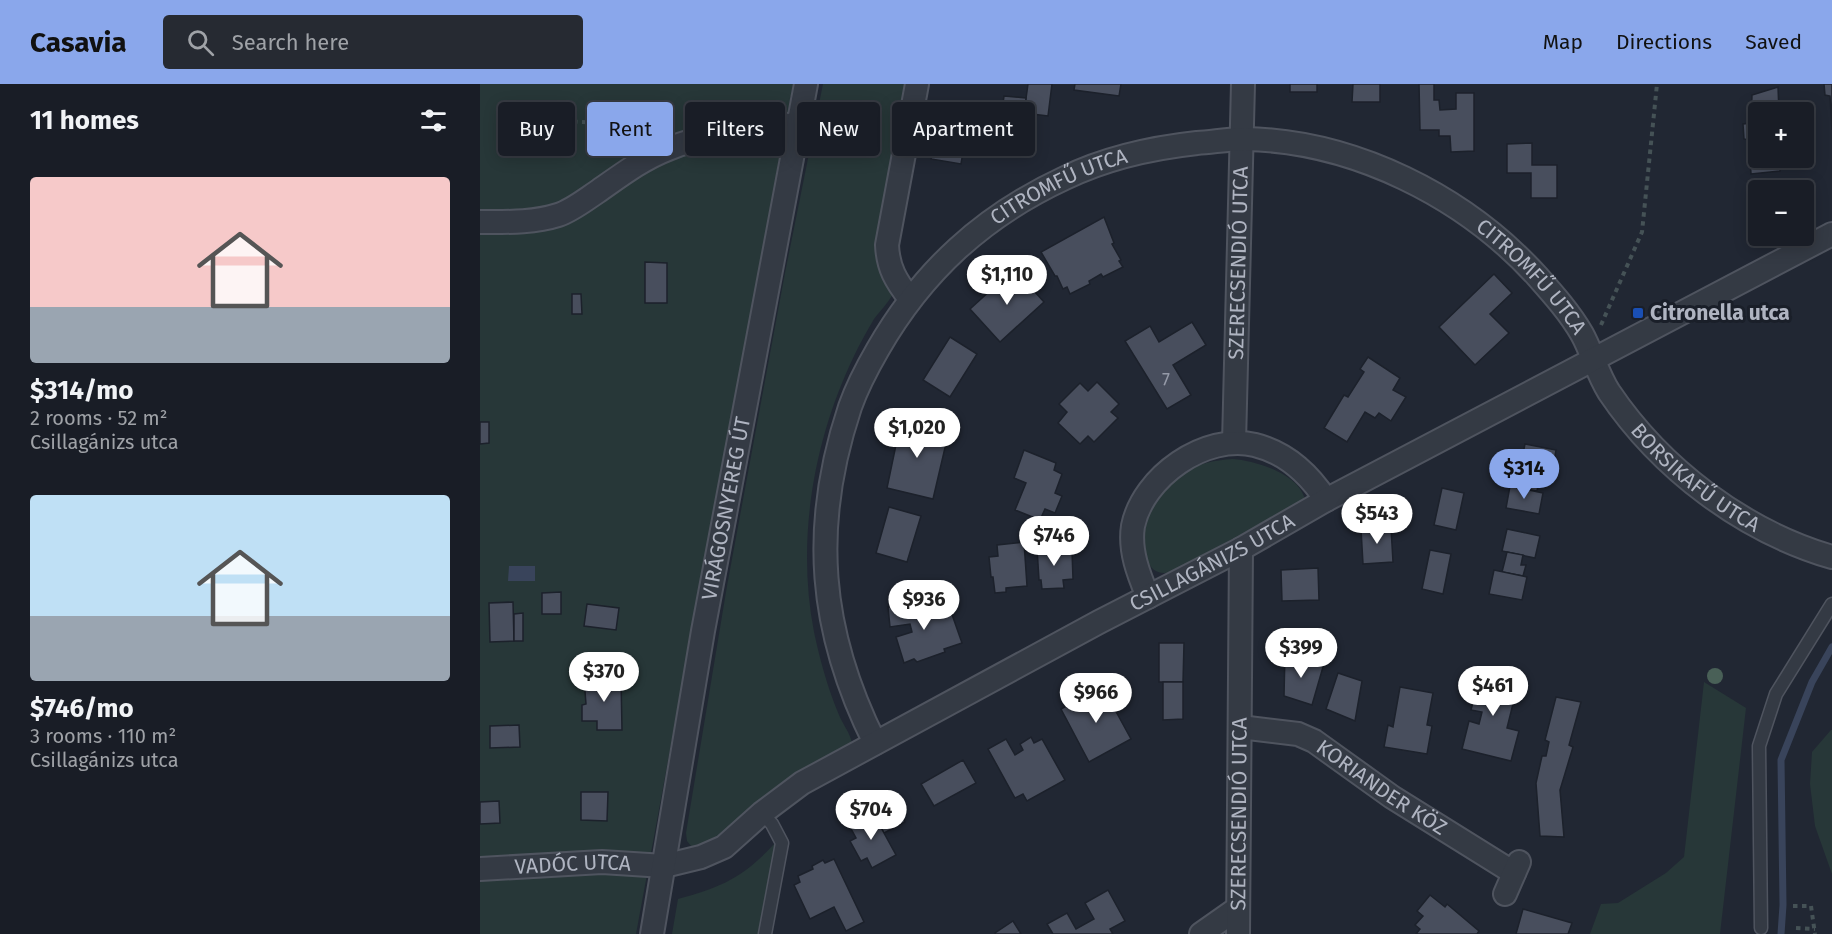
<!DOCTYPE html>
<meta charset="utf-8">
<style>
:root{--surface:#191d26;--page:#262a32;--text:#f1f3f6;--muted:#9fa2a7;--line:#373b43;--accent:#8aa7eb}
body{margin:0;font-family:"Fira Sans",sans-serif;background:var(--page);color:var(--text);height:100vh;display:flex;flex-direction:column;font-size:22px;white-space:nowrap}
*{box-sizing:border-box;margin:0}
p{font-size:20px;color:var(--muted)}
.icon{flex:none;width:33px;height:33px;fill:none;stroke:currentColor;stroke-width:2;stroke-linecap:round;stroke-linejoin:round}
.map{position:relative;flex:1;overflow:hidden}
.panel{display:flex;flex-direction:column;background:var(--surface);width:480px}
.panel>*{flex:none}
.banner{position:absolute;left:18px;top:18px;width:570px;height:54px;display:flex;gap:12px}
.fabs{position:absolute;left:1268px;top:18px;display:grid;gap:12px}
.fabs a{display:grid;place-items:center;width:66px;height:66px;border-radius:6px;background:var(--surface);box-shadow:0 3px 15px #0003,0 0 0 2px var(--line);font-size:30px}
.price{position:absolute;translate:-50% -51px;padding:0 14px;border-radius:21px;background:#fff;color:#222;font-size:20px;line-height:39px;filter:drop-shadow(0 2px 3px #0008)}
.price::after{content:'';position:absolute;left:50%;top:36px;width:18px;height:14px;margin-left:-9px;background:inherit;clip-path:polygon(0 0,100% 0,50% 100%)}
.price.on{background:var(--accent);color:#111}
ul{padding:0;list-style:none}
li{display:grid;align-content:center;gap:12px;height:318px;padding:0 30px}
li span{display:grid;place-items:center;height:186px;border-radius:6px;color:#555}
li>.icon{margin-inline-start:auto}
span .icon{width:108px;height:108px;fill:#fffc;stroke-width:1}
li b{font-size:26px}
h2{display:flex;justify-content:space-between;align-items:center;height:72px;padding:0 30px;font-size:26px}
.pill{padding:0 21px;border-radius:6px;background:var(--surface);box-shadow:0 3px 15px #0003,0 0 0 2px var(--line);font-size:21px;line-height:54px}
.pill.on{background:var(--accent);color:#111}
header{display:flex;align-items:center;gap:36px;box-sizing:border-box;height:84px;padding:0 30px;background:var(--accent);color:#111}
header strong{font-size:28px}
nav{display:flex;gap:33px;margin-inline-start:auto;font-size:21px}
.search{width:420px;height:54px;background:var(--page);display:flex;align-items:center;gap:15px;box-sizing:border-box;padding:0 21px;border-radius:6px;color:var(--muted);font-size:22px}
main{display:flex;flex:1;min-height:0}
.map>svg:first-child{display:block}
.green{fill:#273738}
.water{fill:#39445b}
.lines{fill:none;stroke-linecap:round;stroke-linejoin:round}
.stream{stroke:#39445b;stroke-width:7}
.building{fill:#484e5d;stroke:#1c212b;stroke-width:1.5}
.lane-casing{stroke:#4f545f;stroke-width:15}
.street-casing{stroke:#4f545f;stroke-width:26}
.path{stroke:#455256;stroke-width:4;stroke-dasharray:4.5 4.5;stroke-linecap:butt}
.lane{stroke:#343a44;stroke-width:12}
.street{stroke:#343a44;stroke-width:22}
.tree{fill:#496057}
.transit-dot{fill:#1a4fb4;stroke:#1a1f29;stroke-width:2}
.labels{text-anchor:middle;stroke-width:6;stroke-linejoin:round;paint-order:stroke}
.number-label{font-size:18px;fill:#959aa8}
.street-label{font-size:21px;fill:#afb4c1;stroke:#1a1f29}
.poi-label{font-size:21px;font-weight:bold;fill:#afb4c1;stroke:#1a1f29;text-anchor:start}
</style>
<header>
<strong>Casavia</strong>
<div class="search"><svg class="icon" aria-label="search" viewBox="0 0 24 24"><circle cx="10" cy="10" r="6"/><path d="M15 15l6 6"/></svg>Search here</div>
<nav><a>Map</a><a>Directions</a><a>Saved</a></nav>
</header>
<main>
<section class="panel">
<h2>11 homes<svg class="icon" aria-label="filters" viewBox="0 0 24 24"><path d="M4 7h16M4 17h16"/><circle cx="9" cy="7" r="2"/><circle cx="15" cy="17" r="2"/></svg></h2>
<ul>
<li><span style="background:linear-gradient(#f6c9c9 70%,#9aa5b1 0)"><svg class="icon" aria-label="home" viewBox="0 0 24 24"><path d="M3 11l9-7 9 7M6 9v11h12V9"/></svg></span><div><b>$314/mo</b><p>2 rooms · 52 m²</p><p>Csillagánizs utca</p></div></li>
<li><span style="background:linear-gradient(#bfe0f5 65%,#9aa5b1 0)"><svg class="icon" aria-label="home" viewBox="0 0 24 24"><path d="M3 11l9-7 9 7M6 9v11h12V9"/></svg></span><div><b>$746/mo</b><p>3 rooms · 110 m²</p><p>Csillagánizs utca</p></div></li>
</ul>
</section>
<div class="map">
<svg width="1352" height="850" viewBox="0 0 1352 850">
<rect width="100%" height="100%" fill="#212733"/>
<g class="green">
<polygon points="0,0 313,0 156,850 0,850"/>
<path d="M343 0H431L413 210C408 219 400 227 394 235 387 247 380 259 374 272 334 355 316 455 334 548 340 576 348 605 359 631 363 641 371 650 372 660L262 741 215 767 207 757 206 749 247 502 305 189Z"/>
<path d="M753 375C776 377 820 390 825 416L691 488C671 493 666 477 663 461 662 456 661 452 662 447 668 425 681 404 700 391 716 380 734 376 753 375Z"/>
<polygon points="1224,598 1266,624 1240,850 1110,850 1121,820 1138,819 1186,789 1204,773"/>
<polygon points="1351,646 1352,646 1352,790 1335,742 1330,700 1332,668"/>
<path d="M294 760 298 761 284 850H192L198 815C241 803 263 794 294 760Z"/>
</g>
<polygon class="water" points="29,482 55,482 55,497 28,497"/>
<g class="lines">
<polyline class="stream" points="1301,850 1303,821 1301,676 1332,598 1352,563"/>
</g>
<g class="building">
<polygon points="548,0 572,0 568,32 544,29"/>
<polygon points="595,0 641,0 639,12 594,6"/>
<rect x="810" y="0" width="27" height="8"/>
<polygon points="873,0 900,0 900,18 872,18"/>
<polygon points="939,0 954,0 954,16 959,16 960,26 976,25 976,9 994,9 994,67 971,68 970,52 959,52 959,46 940,46"/>
<polygon points="1344,0 1352,0 1352,46 1350,12 1345,11"/>
<polygon points="1298,3 1299,28 1278,28 1278,74 1300,74 1300,87 1271,90 1269,56 1264,55 1263,40 1271,39 1272,11"/>
<polygon points="524,12 546,14 542,47 520,44"/>
<polygon points="462,23 490,27 481,80 451,75 458,34 460,34"/>
<polygon points="1052,59 1052,81 1077,81 1077,114 1051,114 1051,89 1027,89 1027,60"/>
<polygon points="624,133 634,159 632,160 641,176 639,177 643,183 623,193 621,190 609,197 610,200 590,210 587,203 583,205 577,192 575,192 561,168"/>
<polygon points="165,178 187,179 187,219 165,219"/>
<polygon points="534,185 564,218 520,258 490,225"/>
<polygon points="1014,190 1032,209 1010,230 1029,249 995,281 959,243"/>
<polygon points="92,210 101,210 102,230 92,230"/>
<polygon points="712,238 726,261 693,281 711,311 687,325 645,257 670,242 679,258"/>
<polygon points="470,253 497,270 470,313 443,296"/>
<polygon points="888,273 920,294 913,306 926,313 911,337 899,329 895,334 885,328 867,358 844,344 864,311 868,313 884,288 880,285"/>
<polygon points="617,298 639,320 631,328 638,334 614,358 608,352 600,360 578,339 587,328 579,320 600,299 608,307"/>
<polygon points="422,332 468,351 453,415 407,404"/>
<polygon points="0,338 9,338 9,359 0,360"/>
<polygon points="1045,360 1076,366 1072,390 1040,384"/>
<polygon points="544,366 576,379 574,386 582,390 575,409 582,412 575,429 565,425 560,436 535,426 546,399 534,394"/>
<polygon points="1043,385 1064,389 1063,398 1059,397 1057,407 1040,404"/>
<polygon points="1030,402 1063,409 1059,430 1026,424"/>
<polygon points="962,404 984,409 976,446 954,441"/>
<polygon points="409,423 441,432 427,478 396,469"/>
<polygon points="911,443 913,478 883,480 881,445"/>
<polygon points="1027,445 1060,452 1055,474 1022,467"/>
<polygon points="544,458 547,502 526,504 526,508 515,509 513,493 511,493 509,473 518,472 517,461"/>
<polygon points="577,463 577,468 592,467 593,495 583,496 584,504 562,505 561,496 559,496 557,464"/>
<polygon points="950,466 971,470 963,510 942,505"/>
<polygon points="1027,468 1043,471 1041,481 1046,481 1043,492 1022,488"/>
<polygon points="838,484 839,516 802,517 801,486"/>
<polygon points="1014,486 1047,493 1042,516 1009,510"/>
<polygon points="81,508 81,530 62,530 62,509"/>
<polygon points="33,518 34,557 10,558 9,519"/>
<polygon points="445,519 448,529 469,522 482,559 464,565 465,568 437,578 434,575 424,579 416,553 432,548 430,540 410,543 408,523"/>
<polygon points="107,520 139,524 136,546 104,542"/>
<polygon points="43,529 43,557 34,557 34,530"/>
<polygon points="679,559 704,559 703,598 679,598"/>
<polygon points="805,568 843,583 832,621 804,612"/>
<polygon points="1001,586 1039,596 1027,644 1039,647 1031,677 982,665 989,637 999,640 1002,628 991,626"/>
<polygon points="858,589 882,597 875,637 846,625"/>
<polygon points="141,594 142,646 117,646 117,637 102,637 102,621 106,620 104,595"/>
<polygon points="683,598 703,598 703,635 683,636"/>
<polygon points="622,602 651,655 609,678 581,625"/>
<polygon points="920,603 953,609 947,641 952,642 947,670 904,663 908,641 913,643"/>
<polygon points="1076,613 1101,618 1089,661 1093,663 1080,706 1084,753 1060,752 1056,699 1062,672 1066,672 1069,658 1065,656"/>
<polygon points="39,641 40,663 10,664 10,642"/>
<polygon points="551,653 554,659 562,655 585,696 547,717 543,710 535,714 508,665 526,655 535,671 543,666 540,660"/>
<polygon points="483,676 496,699 454,722 441,700"/>
<polygon points="101,708 128,708 127,737 101,736"/>
<polygon points="411,713 425,738 404,749 391,725"/>
<polygon points="19,717 20,739 0,740 0,718"/>
<polygon points="393,729 416,771 392,784 387,774 381,777 370,757 376,754 369,741"/>
<polygon points="354,775 384,838 366,847 354,823 330,835 314,801 320,798 318,792 333,785 332,782 343,776 345,779"/>
<polygon points="628,806 645,837 630,845 633,850 573,850 567,840 587,829 596,845 614,835 605,819"/>
<polygon points="950,811 965,823 967,820 999,847 997,850 936,850 940,845 935,841 943,832 937,827"/>
<polygon points="1043,825 1092,839 1088,850 1036,850"/>
<polygon points="533,837 541,850 515,850 515,849"/>
</g>
<g class="lines">
<g class="lane-casing">
<g id="lane">
<polyline points="282,729 292,740 302,759 285,850"/>
<polyline points="1281,844 1279,662 1296,610 1352,520"/>
</g>
</g>
<g class="street-casing">
<g id="street">
<path d="M0 138C26 138 53 139 78 131 91 127 105 116 117 108 140 92 162 75 188 65 230 48 273 45 318 40"/>
<path d="M430 215C416 197 408 184 407 161L437 0"/>
<path id="s1" d="M754 359 763 0"/>
<path d="M668 513C659 491 649 467 653 442 663 393 725 349 775 361 807 369 829 390 846 416"/>
<path id="s2" d="M760 643 818 650 834 657 912 713 1034 789"/>
<path id="s3" d="M395 659C339 547 330 443 370 323 377 303 387 284 398 265 443 187 503 132 585 94 626 74 671 64 717 59 733 58 749 55 765 55 874 57 984 112 1057 192 1073 210 1090 229 1102 250 1112 268 1117 289 1129 308 1181 385 1263 447 1352 473"/>
<path id="s4" d="M0 785 122 778 184 782 221 773 244 763 282 729 322 699 619 538 761 465 846 416 1352 150"/>
<polyline points="1025,810 1039,778"/>
<path id="s5" d="M172 850 223 547 326 0"/>
<polyline points="721,850 758,824"/>
<path id="s6" d="M758 850 761 465"/>
</g>
</g>
<g class="path">
<polyline points="75,37 179,41 184,43"/>
<polyline points="1121,241 1162,148 1177,0"/>
<polyline points="1313,822 1331,822 1335,850"/>
<polyline points="1316,844 1335,845"/>
</g>
<use href="#lane" class="lane"/>
<use href="#street" class="street"/>
</g>
<circle class="tree" cx="1235" cy="592" r="8"/>
<rect class="transit-dot" x="1152" y="223" width="12" height="12" rx="3"/>
<g class="labels">
<g class="number-label">
<text x="686" y="302">7</text>
</g>
<g class="street-label">
<text dy="7" stroke="none"><textPath href="#s3" startOffset="660">CITROMFŰ UTCA</textPath></text>
<text dy="7" stroke="none"><textPath href="#s1" startOffset="180">SZERECSENDIÓ UTCA</textPath></text>
<text dy="7" stroke="none"><textPath href="#s3" startOffset="1182">CITROMFŰ UTCA</textPath></text>
<text dy="7" stroke="none"><textPath href="#s3" startOffset="1446">BORSIKAFŰ UTCA</textPath></text>
<text dy="7" stroke="none"><textPath href="#s5" startOffset="432">VIRÁGOSNYEREG ÚT</textPath></text>
<text dy="7" stroke="none"><textPath href="#s4" startOffset="814">CSILLAGÁNIZS UTCA</textPath></text>
<text dy="7" stroke="none"><textPath href="#s2" startOffset="158">KORIANDER KÖZ</textPath></text>
<text dy="7" stroke="none"><textPath href="#s6" startOffset="120">SZERECSENDIÓ UTCA</textPath></text>
<text dy="7" stroke="none"><textPath href="#s4" startOffset="93">VADÓC UTCA</textPath></text>
</g>
<g class="poi-label">
<text x="1170" y="236">Citronella utca</text>
</g>
</g>
</svg>
<div class="fabs">
<a>+</a>
<a>−</a>
</div>
<b class="price" style="left:527px;top:222px">$1,110</b>
<b class="price" style="left:437px;top:375px">$1,020</b>
<b class="price on" style="left:1044px;top:416px">$314</b>
<b class="price" style="left:897px;top:461px">$543</b>
<b class="price" style="left:574px;top:483px">$746</b>
<b class="price" style="left:444px;top:547px">$936</b>
<b class="price" style="left:821px;top:595px">$399</b>
<b class="price" style="left:124px;top:619px">$370</b>
<b class="price" style="left:1013px;top:633px">$461</b>
<b class="price" style="left:616px;top:640px">$966</b>
<b class="price" style="left:391px;top:757px">$704</b>
<div class="banner">
<a class="pill">Buy</a>
<a class="pill on">Rent</a>
<a class="pill">Filters</a>
<a class="pill">New</a>
<a class="pill">Apartment</a>
</div>
</div>
</main>
